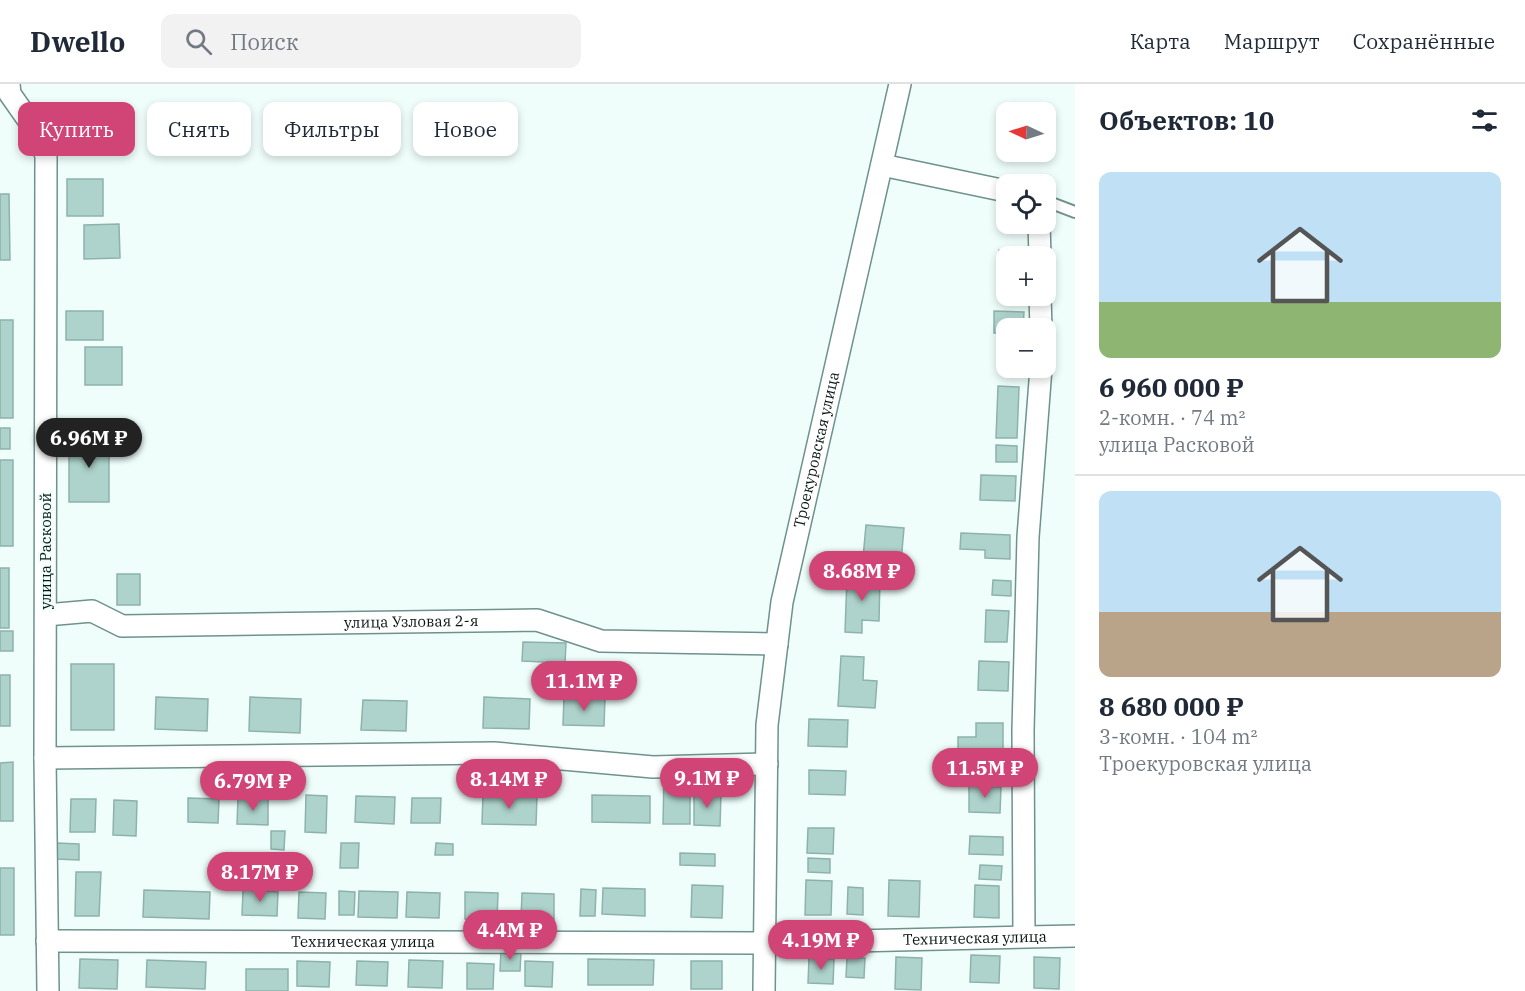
<!DOCTYPE html>
<html lang="ru">
<meta charset="utf-8">
<style>
:root{--surface:#fff;--page:#f2f2f3;--text:#1f2937;--muted:#747a83;--line:#e0e1e3;--accent:#d04476}
body{margin:0;font-family:"IBM Plex Serif",serif;background:var(--page);color:var(--text);height:100vh;display:flex;flex-direction:column;font-size:22px;white-space:nowrap}
*{box-sizing:border-box;margin:0}
p{font-size:20px;color:var(--muted)}
.icon{flex:none;width:33px;height:33px;fill:none;stroke:currentColor;stroke-width:2;stroke-linecap:round;stroke-linejoin:round}
.map{position:relative;flex:1;overflow:hidden}
.panel{display:flex;flex-direction:column;background:var(--surface);width:450px}
.panel>*{flex:none}
.banner{position:absolute;left:18px;top:18px;width:570px;height:54px;display:flex;gap:12px}
.needle{width:39px;rotate:274deg}
.tools{position:absolute;left:996px;top:18px;display:grid;gap:12px}
.tools a{display:grid;place-items:center;width:60px;height:60px;border-radius:12px;background:var(--surface);box-shadow:0 3px 9px #0003;font-size:30px}
.price{position:absolute;translate:-50% -51px;padding:0 14px;border-radius:21px;background:var(--accent);color:#fff;font-size:20px;line-height:39px;filter:drop-shadow(0 2px 3px #0008)}
.price::after{content:'';position:absolute;left:50%;top:36px;width:18px;height:14px;margin-left:-9px;background:inherit;clip-path:polygon(0 0,100% 0,50% 100%)}
.price.on{background:#222;color:#fff}
ul{padding:0;list-style:none}
li{display:grid;align-content:center;gap:12px;height:318px;padding:0 24px}
li+li{border-top:2px solid var(--line)}
li span{display:grid;place-items:center;height:186px;border-radius:12px;color:#555}
li>.icon{margin-inline-start:auto}
span .icon{width:108px;height:108px;fill:#fffc;stroke-width:1}
li b{font-size:26px}
h2{display:flex;justify-content:space-between;align-items:center;height:72px;padding:0 24px;font-size:26px}
.tag{padding:0 21px;border-radius:12px;background:var(--surface);box-shadow:0 3px 9px #0003;font-size:21px;line-height:54px}
.tag.on{background:var(--accent);color:#fff}
header{display:flex;align-items:center;gap:36px;box-sizing:border-box;height:84px;padding:0 30px;background:var(--surface);border-bottom:2px solid var(--line)}
header strong{font-size:28px}
nav{display:flex;gap:33px;margin-inline-start:auto;font-size:21px}
.search{width:420px;height:54px;background:var(--page);display:flex;align-items:center;gap:15px;box-sizing:border-box;padding:0 21px;border-radius:12px;color:var(--muted);font-size:22px}
main{display:flex;flex:1;min-height:0}
.map>svg:first-child{display:block}
.building{fill:#aed3cc;stroke:#8db2ab;stroke-width:1.5}
.lines{fill:none;stroke-linecap:round;stroke-linejoin:round}
.service-casing{stroke:#6f928c;stroke-width:14}
.minor-casing{stroke:#6f928c;stroke-width:24}
.service{stroke:#fff;stroke-width:10}
.minor{stroke:#fff;stroke-width:21}
.labels{text-anchor:middle;stroke-width:4.5;stroke-linejoin:round;paint-order:stroke}
.street-label{font-size:15px;fill:#081614;stroke:#effefb}
</style>
<header>
<strong>Dwello</strong>
<div class="search"><svg class="icon" aria-label="search" viewBox="0 0 24 24"><circle cx="10" cy="10" r="6"/><path d="M15 15l6 6"/></svg>Поиск</div>
<nav><a>Карта</a><a>Маршрут</a><a>Сохранённые</a></nav>
</header>
<main>
<div class="map">
<svg width="1075" height="907" viewBox="0 0 1075 907">
<rect width="100%" height="100%" fill="#effefb"/>
<g class="building">
<polygon points="67,22 89,23 88,49 66,48"/>
<rect x="67" y="95" width="36" height="37"/>
<polygon points="0,110 9,110 10,176 0,176"/>
<polygon points="119,140 120,174 84,175 84,141"/>
<polygon points="999,166 1023,166 1023,172 1006,172 1006,192 998,192"/>
<rect x="66" y="227" width="37" height="29"/>
<polygon points="994,227 1024,228 1023,244 1006,244 1006,249 994,249"/>
<rect x="0" y="236" width="13" height="98"/>
<rect x="85" y="263" width="37" height="38"/>
<polygon points="998,302 1019,303 1017,354 996,354"/>
<rect x="0" y="344" width="10" height="21"/>
<rect x="69" y="351" width="40" height="67"/>
<polygon points="996,361 1017,362 1017,378 996,378"/>
<rect x="0" y="376" width="13" height="86"/>
<polygon points="981,391 1016,392 1015,417 980,416"/>
<polygon points="866,441 904,444 901,478 863,474"/>
<polygon points="961,449 1010,451 1010,475 985,474 985,466 960,465"/>
<rect x="0" y="484" width="9" height="60"/>
<rect x="117" y="490" width="23" height="31"/>
<polygon points="847,493 880,494 879,537 862,536 862,549 845,548"/>
<polygon points="993,496 1011,497 1011,512 992,511"/>
<polygon points="986,526 1009,527 1007,558 985,558"/>
<rect x="0" y="547" width="13" height="20"/>
<polygon points="523,558 566,559 565,579 522,577"/>
<polygon points="841,572 864,573 863,596 877,597 875,624 838,622"/>
<polygon points="979,577 1009,578 1008,607 978,606"/>
<rect x="71" y="580" width="43" height="66"/>
<rect x="0" y="591" width="10" height="51"/>
<polygon points="156,613 208,615 207,647 155,645"/>
<polygon points="250,613 301,615 300,649 249,647"/>
<polygon points="484,613 530,615 529,645 483,644"/>
<polygon points="564,613 605,614 604,642 563,641"/>
<polygon points="363,616 407,617 406,647 361,646"/>
<polygon points="809,635 848,636 847,663 808,662"/>
<polygon points="976,639 1003,639 1003,676 958,676 958,653 976,653"/>
<polygon points="13,678 13,737 0,737 0,679"/>
<polygon points="977,682 1003,683 1003,695 977,694"/>
<polygon points="809,686 846,687 845,711 809,710"/>
<polygon points="664,692 690,692 690,740 663,740"/>
<polygon points="969,702 1001,703 1000,729 969,728"/>
<polygon points="694,709 721,709 720,742 694,741"/>
<polygon points="483,710 537,712 536,741 482,740"/>
<polygon points="306,711 327,712 326,749 305,748"/>
<polygon points="592,711 650,712 650,739 592,738"/>
<polygon points="356,712 395,713 394,740 355,738"/>
<polygon points="188,714 219,715 218,739 188,738"/>
<polygon points="238,714 268,715 268,741 237,740"/>
<polygon points="412,714 441,714 440,739 411,739"/>
<polygon points="71,715 96,715 95,748 70,748"/>
<polygon points="114,716 137,717 136,752 113,751"/>
<polygon points="808,744 834,744 833,770 807,769"/>
<polygon points="271,747 285,747 284,766 271,765"/>
<polygon points="970,752 1003,753 1003,771 969,770"/>
<polygon points="57,759 79,760 79,776 56,775"/>
<polygon points="341,759 359,759 358,784 340,784"/>
<polygon points="436,759 453,760 453,771 435,771"/>
<polygon points="680,769 715,770 715,782 680,781"/>
<polygon points="808,774 830,775 830,789 808,788"/>
<polygon points="980,781 1002,782 1001,796 979,795"/>
<rect x="0" y="784" width="14" height="67"/>
<polygon points="76,788 101,788 99,832 75,832"/>
<polygon points="806,796 832,797 831,831 805,831"/>
<polygon points="889,796 920,797 919,833 888,832"/>
<polygon points="692,801 723,802 722,834 691,833"/>
<polygon points="975,801 999,802 999,834 974,833"/>
<polygon points="848,803 863,804 863,831 847,830"/>
<polygon points="603,804 645,805 645,832 602,830"/>
<polygon points="581,805 596,806 595,832 580,832"/>
<polygon points="144,806 210,808 209,835 143,833"/>
<polygon points="243,806 278,808 277,832 242,831"/>
<polygon points="339,807 355,808 354,831 339,831"/>
<polygon points="359,807 398,808 397,834 358,833"/>
<polygon points="299,808 326,809 325,835 298,834"/>
<polygon points="407,808 440,809 439,834 406,833"/>
<polygon points="465,808 498,809 497,836 465,835"/>
<polygon points="522,809 554,810 554,835 521,834"/>
<polygon points="501,867 521,868 520,887 500,887"/>
<polygon points="971,871 1000,872 999,899 970,898"/>
<polygon points="896,873 922,874 921,906 895,905"/>
<polygon points="1034,873 1060,874 1059,905 1034,904"/>
<polygon points="809,874 834,875 833,900 808,899"/>
<polygon points="847,874 865,874 864,894 846,893"/>
<polygon points="80,875 118,876 117,905 79,904"/>
<polygon points="588,875 654,876 653,901 588,901"/>
<polygon points="147,876 206,878 205,905 146,903"/>
<polygon points="409,876 443,877 442,904 408,903"/>
<polygon points="297,877 330,878 329,903 297,902"/>
<polygon points="357,877 388,878 387,902 356,901"/>
<polygon points="525,877 553,878 552,903 525,902"/>
<rect x="691" y="877" width="31" height="28"/>
<polygon points="467,879 494,880 493,905 467,905"/>
<rect x="246" y="885" width="42" height="22"/>
</g>
<g class="lines">
<g class="service-casing">
<polyline id="service" points="1046,117 1075,128"/>
</g>
<g class="minor-casing">
<g id="minor">
<polyline points="9,0 10,10 29,37 46,71 45,674 48,907"/>
<polyline points="882,81 1006,107"/>
<polyline points="1039,140 1040,172"/>
<polyline points="1040,212 1041,244"/>
<path id="s1" d="M46 531 92 527 122 542 537 536 601 557 777 560"/>
<polyline points="45,674 494,669 653,683 767,680"/>
<polyline points="1024,852 1023,646 1028,453 1041,284"/>
<path id="s2" d="M47 857 765 859 1075 852"/>
<path id="s3" d="M764 907 767 641 782 518 900 0"/>
</g>
</g>
<use href="#service" class="service"/>
<use href="#minor" class="minor"/>
</g>
<g class="labels">
<g class="street-label">
<text dy="5" stroke="none"><textPath href="#s3" startOffset="546">Троекуровская улица</textPath></text>
<text transform="translate(46 467) rotate(-90)" y="5">улица Расковой</text>
<text dy="5" stroke="none"><textPath href="#s1" startOffset="369">улица Узловая 2-я</textPath></text>
<text dy="5" stroke="none"><textPath href="#s2" startOffset="928">Техническая улица</textPath></text>
<text dy="5" stroke="none"><textPath href="#s2" startOffset="316">Техническая улица</textPath></text>
</g>
</g>
</svg>
<div class="tools">
<a><svg class="needle" viewBox="-14 -14 28 28"><path d="M0-13l5 13h-10z" fill="#e53935"/><path d="M0 13l5-13h-10z" fill="#747a83"/></svg></a>
<a><svg class="icon" aria-label="locate" viewBox="0 0 24 24"><circle cx="12" cy="12" r="6"/><path d="M12 2v4M12 18v4M2 12h4M18 12h4"/></svg></a>
<a>+</a>
<a>−</a>
</div>
<b class="price on" style="left:89px;top:385px">6.96M ₽</b>
<b class="price" style="left:862px;top:518px">8.68M ₽</b>
<b class="price" style="left:584px;top:628px">11.1M ₽</b>
<b class="price" style="left:985px;top:715px">11.5M ₽</b>
<b class="price" style="left:707px;top:725px">9.1M ₽</b>
<b class="price" style="left:509px;top:726px">8.14M ₽</b>
<b class="price" style="left:253px;top:728px">6.79M ₽</b>
<b class="price" style="left:260px;top:819px">8.17M ₽</b>
<b class="price" style="left:510px;top:877px">4.4M ₽</b>
<b class="price" style="left:821px;top:887px">4.19M ₽</b>
<div class="banner">
<a class="tag on">Купить</a>
<a class="tag">Снять</a>
<a class="tag">Фильтры</a>
<a class="tag">Новое</a>
</div>
</div>
<section class="panel">
<h2>Объектов: 10<svg class="icon" aria-label="filters" viewBox="0 0 24 24"><path d="M4 7h16M4 17h16"/><circle cx="9" cy="7" r="2"/><circle cx="15" cy="17" r="2"/></svg></h2>
<ul>
<li><span style="background:linear-gradient(#bfe0f5 70%,#8fb573 0)"><svg class="icon" aria-label="home" viewBox="0 0 24 24"><path d="M3 11l9-7 9 7M6 9v11h12V9"/></svg></span><div><b>6 960 000 ₽</b><p>2-комн. · 74 m²</p><p>улица Расковой</p></div></li>
<li><span style="background:linear-gradient(#bfe0f5 65%,#b9a48a 0)"><svg class="icon" aria-label="home" viewBox="0 0 24 24"><path d="M3 11l9-7 9 7M6 9v11h12V9"/></svg></span><div><b>8 680 000 ₽</b><p>3-комн. · 104 m²</p><p>Троекуровская улица</p></div></li>
</ul>
</section>
</main>
